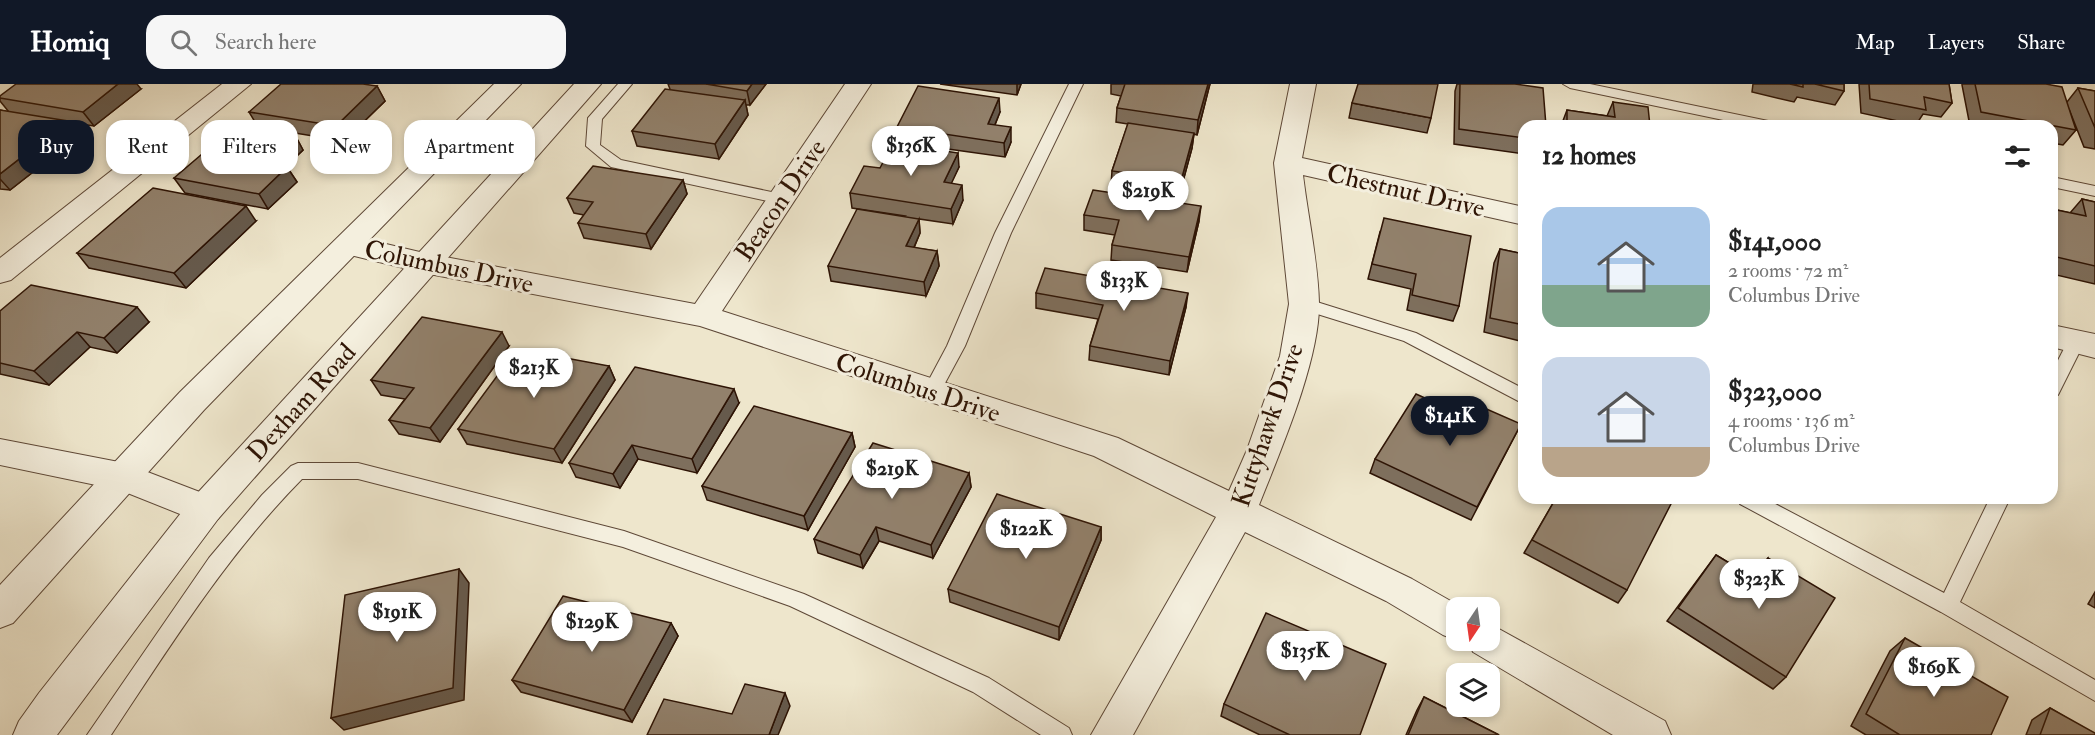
<!DOCTYPE html>
<meta charset="utf-8">
<style>
:root{--surface:#fff;--page:#f6f6f6;--text:#222;--muted:#767676;--accent:#111827}
body{margin:0;font-family:"IM FELL Double Pica",serif;background:var(--page);color:var(--text);height:100vh;display:flex;flex-direction:column;font-size:22px;white-space:nowrap}
*{box-sizing:border-box;margin:0}
p{font-size:20px;color:var(--muted)}
.icon{flex:none;width:33px;height:33px;fill:none;stroke:currentColor;stroke-width:2;stroke-linecap:round;stroke-linejoin:round}
.map{position:relative;flex:1;overflow:hidden}
.sheet{position:absolute;left:1518px;top:36px;width:540px;height:384px;display:flex;flex-direction:column;background:var(--surface);border-radius:18px;box-shadow:0 3px 9px #0003}
.sheet>*{flex:none}
.guide{position:absolute;left:18px;top:36px;width:570px;height:54px;display:flex;gap:12px}
.needle{width:39px;rotate:193deg}
.buttons{position:absolute;left:1446px;top:513px;display:grid;gap:12px}
.buttons a{display:grid;place-items:center;width:54px;height:54px;border-radius:12px;background:var(--surface);box-shadow:0 3px 9px #0003;font-size:30px}
.price{position:absolute;translate:-50% -51px;padding:0 14px;border-radius:21px;background:#fff;color:#222;font-size:20px;line-height:39px;filter:drop-shadow(0 2px 3px #0008)}
.price::after{content:'';position:absolute;left:50%;top:36px;width:18px;height:14px;margin-left:-9px;background:inherit;clip-path:polygon(0 0,100% 0,50% 100%)}
.price.active{background:var(--accent);color:#fff}
ul{padding:0;list-style:none}
li{display:flex;align-items:center;gap:18px;height:150px;padding:0 24px}
li span{display:grid;place-items:center;flex:none;width:168px;height:120px;border-radius:18px;color:#555}
li>.icon{margin-inline-start:auto}
span .icon{width:72px;height:72px;fill:#fffc;stroke-width:1}
li b{font-size:26px}
h2{display:flex;justify-content:space-between;align-items:center;height:72px;padding:0 24px;font-size:26px}
.chip{padding:0 21px;border-radius:18px;background:var(--surface);box-shadow:0 3px 9px #0003;font-size:21px;line-height:54px}
.chip.active{background:var(--accent);color:#fff}
header{display:flex;align-items:center;gap:36px;box-sizing:border-box;height:84px;padding:0 30px;background:var(--accent);color:#fff}
header strong{font-size:28px}
nav{display:flex;gap:33px;margin-inline-start:auto;font-size:21px}
.search{width:420px;height:54px;background:var(--page);display:flex;align-items:center;gap:15px;box-sizing:border-box;padding:0 21px;border-radius:18px;color:var(--muted);font-size:22px}
.map>svg:first-child{display:block}
.lines{fill:none;stroke-linecap:round;stroke-linejoin:round}
.service-casing{stroke:#5e4837;stroke-width:2}
.minor-casing{stroke:#5e4837;stroke-width:2}
.tertiary-casing{stroke:#5e4837;stroke-width:2}
.service{fill:#f4efde;fill-rule:evenodd}
.minor{fill:#f4efde;fill-rule:evenodd}
.tertiary{fill:#f4efde;fill-rule:evenodd}
.wall{fill:#7e6f5d;stroke:#2e1405;stroke-width:1.5}
.shaded-wall{fill:#665a4c;stroke:#2e1405;stroke-width:1.5}
.building{fill:#92816c;stroke:#2e1405;stroke-width:1.5}
.labels{text-anchor:middle;stroke-width:6;stroke-linejoin:round;paint-order:stroke}
.street-label{font-size:26px;fill:#2e1405;stroke:#f4efde}
</style>
<header>
<strong>Homiq</strong>
<div class="search"><svg class="icon" aria-label="search" viewBox="0 0 24 24"><circle cx="10" cy="10" r="6"/><path d="M15 15l6 6"/></svg>Search here</div>
<nav><a>Map</a><a>Layers</a><a>Share</a></nav>
</header>
<div class="map">
<svg width="2095" height="651" viewBox="0 0 2095 651">
<rect width="100%" height="100%" fill="#eee6cc"/>
<filter id="stains"><feTurbulence type="fractalNoise" baseFrequency=".00333" numOctaves="4"/><feColorMatrix values="0 0 0 0 .2 0 0 0 0 .09 0 0 0 0 .02 0 0 0 .5 -.17"/></filter>
<radialGradient id="worn" r=".72"><stop offset=".6" stop-color="#630" stop-opacity="0"/><stop offset="1" stop-color="#630" stop-opacity=".3"/></radialGradient>
<g class="lines">
<g class="service-casing">
<g id="service">
<polygon points="618,0 632,0 602,35 600,61 621,76 781,110 789,115 786,118 781,120 611,83 586,62 588,34"/>
<polygon points="1069,0 1083,0 1011,149 965,262 938,312 926,312 923,307 947,262 995,149"/>
<polygon points="1563,0 1590,0 1773,38 1780,42 1752,42 1570,4"/>
<polygon points="2052,93 2095,102 2095,112 2052,103"/>
<polygon points="1304,214 1416,249 1524,305 1524,320 1404,257 1298,224 1296,220"/>
<polygon points="2076,251 2085,257 2058,311 2052,313 2052,288 2070,253"/>
<path d="M298 379H358L624 447 804 510 989 594 1069 644 1072 651H1041L973 608 790 522 623 463 358 395H302C227 471 170 562 111 651H87L209 474 262 411 291 382Z"/>
<polygon points="1737,414 1764,414 1944,509 1990,414 2010,414 1960,518 2095,596 2095,617 1941,528 1740,420"/>
</g>
</g>
<g class="minor-casing">
<g id="minor">
<polygon points="222,0 251,0 11,196 0,199 0,174"/>
<path d="M845 0H871L722 227 1118 354 1229 407 1247 366 1280 272 1289 220 1274 79 1290 0H1316L1302 74 1524 123V141L1303 91C1308 133 1318 177 1319 219 1320 276 1280 368 1259 421L1412 495 1463 524H1456V556L1443 551 1386 517 1245 448 1133 651H1091L1216 433 1094 372 700 242 424 189 338 168 333 161 338 154 348 151 424 169 695 220Z"/>
<polygon points="2052,241 2095,250 2095,274 2052,263"/>
<polygon points="0,355 124,379 218,415 223,425 218,435 205,440 120,406 0,381"/>
<polygon points="1490,540 1665,637 1671,651 1613,651 1473,568 1468,556 1490,556"/>
</g>
</g>
<g class="tertiary-casing">
<g id="tertiary">
<polygon points="494,0 521,0 204,326 13,539 0,544 0,501 180,308"/>
<polygon points="574,0 601,0 218,435 57,651 13,651 19,637 39,609 192,415"/>
</g>
</g>
<use href="#service" class="service"/>
<use href="#minor" class="minor"/>
<use href="#tertiary" class="tertiary"/>
</g>
<g class="wall">
<polygon points="668,0 766,0 750,21 746,21 748,31 719,75 637,62 632,47 670,5"/>
<polygon points="940,0 1021,0 1017,11"/>
<polygon points="1111,0 1210,0 1197,51 1194,50 1192,64 1179,112 1111,101 1112,87 1128,40 1116,38 1117,24 1121,12 1111,10"/>
<polygon points="1457,0 1515,0 1524,42 1524,70 1454,60 1455,7"/>
<polygon points="1753,0 1844,0 1844,7 1835,21 1797,13 1794,18 1752,8"/>
<polygon points="1859,0 1949,0 1952,19 1941,33 1923,30 1916,41 1861,29"/>
<polygon points="1962,0 2046,0 2067,18 2078,4 2095,7 2095,65 2084,63 2069,25 2076,46 2063,61 2052,59 2052,42 1970,42 1962,1"/>
<polygon points="377,2 385,17 344,57 258,43 249,28"/>
<polygon points="141,5 94,42 68,38 79,52 10,106 0,105 0,26 9,28 0,17 0,12"/>
<polygon points="1613,18 1650,42 1561,42 1567,26 1607,32"/>
<polygon points="1352,19 1431,34 1427,49 1349,34"/>
<polygon points="1000,28 995,41 1011,58 1005,73 898,58 897,43"/>
<polygon points="295,51 303,66 285,83 287,83 297,98 268,125 185,109 174,94"/>
<polygon points="959,83 951,99 963,116 953,140 919,135 920,149 914,164 937,167 939,182 926,212 831,197 828,182 905,132 852,124 850,109 880,84"/>
<polygon points="683,96 687,110 651,165 584,154 578,139 584,131 574,129 567,114"/>
<polygon points="2082,115 2095,118 2095,200 2052,190 2052,125 2070,129"/>
<polygon points="1084,131 1199,137 1187,188 1111,176 1112,161 1115,151 1084,146"/>
<polygon points="256,137 186,204 89,184 77,169"/>
<polygon points="1380,148 1459,222 1453,237 1407,226 1411,205 1368,195"/>
<polygon points="1500,165 1524,170 1524,258 1484,248 1494,179"/>
<polygon points="1036,209 1186,223 1169,291 1089,276 1090,262 1098,235 1036,224"/>
<polygon points="0,227 149,238 117,269 90,263 49,301 0,290"/>
<polygon points="509,262 440,358 399,350 389,336 405,315 381,311 371,296"/>
<polygon points="609,282 615,296 562,379 467,360 458,345"/>
<polygon points="739,319 697,389 638,375 620,404 576,393 569,379"/>
<polygon points="1467,333 1521,340 1471,436 1370,389 1375,375"/>
<polygon points="852,349 855,363 808,446 707,416 702,402"/>
<polygon points="969,389 971,403 933,474 879,457 863,484 818,469 814,455"/>
<polygon points="1556,414 1627,506 1618,519 1524,469"/>
<polygon points="1101,443 1101,456 1059,556 950,518 948,505"/>
<polygon points="1716,471 1752,493 1768,474 1786,593 1773,605 1667,537"/>
<polygon points="2095,508 2095,524 2088,520"/>
<polygon points="671,539 678,552 632,638 521,608 512,596"/>
<polygon points="1905,554 1991,651 1866,651 1851,642 1890,567"/>
<polygon points="1424,613 1499,651 1406,651 1417,626"/>
<polygon points="1224,620 1360,651 1260,651 1221,632"/>
<polygon points="2050,624 2095,651 2026,651 2032,636"/>
</g>
<g class="shaded-wall">
<polygon points="118,0 137,0 141,5 94,42 83,28"/>
<polygon points="752,0 766,0 750,21 747,7"/>
<polygon points="1017,0 1021,0 1017,11"/>
<polygon points="1208,0 1210,0 1209,3 1197,51 1198,36"/>
<polygon points="377,2 385,17 344,57 336,42"/>
<polygon points="999,14 1000,28 989,55 988,40"/>
<polygon points="745,16 748,31 719,75 715,60"/>
<polygon points="68,37 79,52 10,106 0,95 0,90"/>
<polygon points="1011,43 1011,58 1005,73 1004,59"/>
<polygon points="1194,49 1192,64 1179,112 1181,97"/>
<polygon points="295,51 303,66 274,94 264,79"/>
<polygon points="958,69 959,83 945,113 944,98"/>
<polygon points="287,83 297,98 268,125 259,110"/>
<polygon points="683,96 687,110 651,165 646,150"/>
<polygon points="962,101 963,116 953,140 951,125"/>
<polygon points="246,122 256,137 186,204 174,189"/>
<polygon points="1201,122 1199,137 1187,188 1189,173"/>
<polygon points="919,135 920,149 908,177 906,162"/>
<polygon points="937,167 939,182 926,212 924,198"/>
<polygon points="1188,209 1186,223 1169,291 1170,277"/>
<polygon points="137,223 149,238 117,269 104,254"/>
<polygon points="77,248 90,263 49,301 34,287"/>
<polygon points="502,248 509,262 440,358 430,344"/>
<polygon points="609,282 615,296 562,379 554,365"/>
<polygon points="734,305 739,319 697,389 692,375"/>
<polygon points="852,349 855,363 808,446 804,432"/>
<polygon points="632,361 638,375 620,404 613,390"/>
<polygon points="969,389 971,403 933,474 931,461"/>
<polygon points="876,443 879,457 863,484 860,471"/>
<polygon points="1101,443 1101,456 1059,556 1059,543"/>
<polygon points="459,485 469,499 464,616 344,646 331,634"/>
<polygon points="671,539 678,552 632,638 624,626"/>
<polygon points="785,609 790,622 778,651 769,651"/>
</g>
<g class="building">
<polygon points="16,0 118,0 83,28 0,14 0,12"/>
<polygon points="281,0 363,0 377,2 336,42 249,28"/>
<polygon points="706,0 752,0 747,7"/>
<polygon points="1125,0 1208,0 1198,36 1117,24"/>
<polygon points="1358,0 1438,0 1431,34 1352,19"/>
<polygon points="1460,0 1515,0 1543,4 1546,42 1524,42 1524,54 1459,45"/>
<polygon points="1790,0 1803,0 1803,3"/>
<polygon points="1815,0 1844,0 1844,7"/>
<polygon points="1869,0 1949,0 1952,19 1924,13 1926,26 1870,15"/>
<polygon points="1975,0 2046,0 2062,3 2076,46 1981,28"/>
<polygon points="918,2 999,14 988,40 1011,43 1004,59 897,43"/>
<polygon points="2078,4 2095,7 2095,44"/>
<polygon points="665,5 745,16 715,60 632,47"/>
<polygon points="1613,18 1648,23 1650,42 1567,42 1567,26 1615,33"/>
<polygon points="0,26 68,37 0,90"/>
<polygon points="1128,39 1194,49 1181,97 1112,87"/>
<polygon points="236,41 295,51 264,79 287,83 259,110 174,94"/>
<polygon points="893,59 958,69 944,98 962,101 951,125 850,109 864,82 880,84"/>
<polygon points="593,82 683,96 646,150 578,139 593,118 567,114"/>
<polygon points="153,104 246,122 174,189 77,169"/>
<polygon points="1093,106 1201,122 1189,173 1112,161 1119,136 1084,131"/>
<polygon points="2082,115 2095,118 2095,182 2052,172 2052,125 2086,132"/>
<polygon points="857,125 919,135 906,162 937,167 924,198 828,182"/>
<polygon points="1384,134 1471,152 1459,222 1412,211 1416,190 1372,180"/>
<polygon points="1500,165 1524,170 1524,241 1490,234"/>
<polygon points="1045,184 1188,209 1170,277 1090,262 1103,221 1036,209"/>
<polygon points="31,201 137,223 104,254 77,248 34,287 0,279 0,227"/>
<polygon points="422,233 502,248 430,344 389,336 414,304 371,296"/>
<polygon points="517,265 609,282 554,365 458,345"/>
<polygon points="635,283 734,305 692,375 632,361 613,390 569,379"/>
<polygon points="1416,310 1467,333 1475,320 1521,340 1477,423 1375,375"/>
<polygon points="754,322 852,349 804,432 702,402"/>
<polygon points="873,359 969,389 931,461 876,443 860,471 814,455"/>
<polygon points="997,410 1101,443 1059,543 948,505"/>
<polygon points="1556,414 1674,414 1627,506 1532,456"/>
<polygon points="1716,471 1754,494 1768,474 1835,514 1786,593 1678,524"/>
<polygon points="459,485 453,604 331,634 345,511"/>
<polygon points="563,512 671,539 624,626 512,596"/>
<polygon points="1266,529 1386,580 1360,651 1290,651 1224,620"/>
<polygon points="1905,554 2008,613 1991,651 1900,651 1866,630"/>
<polygon points="745,600 785,609 769,651 647,651 664,615 732,630"/>
<polygon points="1424,613 1499,651 1408,651"/>
<polygon points="2050,624 2095,649 2095,651 2040,651"/>
</g>
<g class="labels">
<g class="street-label">
<text transform="translate(1406 106) rotate(13)" y="9">Chestnut Drive</text>
<text transform="translate(780 116) rotate(-56)" y="9">Beacon Drive</text>
<text transform="translate(449 182) rotate(12)" y="9">Columbus Drive</text>
<text transform="translate(918 303) rotate(18)" y="9">Columbus Drive</text>
<text transform="translate(301 318) rotate(-48)" y="9">Dexham Road</text>
<text transform="translate(1267 341) rotate(-71)" y="9">Kittyhawk Drive</text>
</g>
</g>
<rect width="100%" height="100%" filter="url(#stains)"/>
<rect width="100%" height="100%" fill="url(#worn)"/>
</svg>
<div class="buttons">
<a><svg class="needle" viewBox="-14 -14 28 28"><path d="M0-13l5 13h-10z" fill="#e53935"/><path d="M0 13l5-13h-10z" fill="#767676"/></svg></a>
<a><svg class="icon" aria-label="layers" viewBox="0 0 24 24"><path d="M12 4l9 5-9 5-9-5zM3 14l9 5 9-5"/></svg></a>
</div>
<b class="price" style="left:911px;top:93px">$136K</b>
<b class="price" style="left:1148px;top:138px">$219K</b>
<b class="price" style="left:1124px;top:228px">$133K</b>
<b class="price" style="left:534px;top:315px">$213K</b>
<b class="price active" style="left:1450px;top:363px">$141K</b>
<b class="price" style="left:892px;top:416px">$219K</b>
<b class="price" style="left:1026px;top:476px">$122K</b>
<b class="price" style="left:1759px;top:526px">$323K</b>
<b class="price" style="left:397px;top:559px">$191K</b>
<b class="price" style="left:592px;top:569px">$129K</b>
<b class="price" style="left:1305px;top:598px">$135K</b>
<b class="price" style="left:1934px;top:614px">$169K</b>
<div class="guide">
<a class="chip active">Buy</a>
<a class="chip">Rent</a>
<a class="chip">Filters</a>
<a class="chip">New</a>
<a class="chip">Apartment</a>
</div>
<section class="sheet">
<h2>12 homes<svg class="icon" aria-label="filters" viewBox="0 0 24 24"><path d="M4 7h16M4 17h16"/><circle cx="9" cy="7" r="2"/><circle cx="15" cy="17" r="2"/></svg></h2>
<ul>
<li><span style="background:linear-gradient(#a9c7e8 65%,#7fa58c 0)"><svg class="icon" aria-label="home" viewBox="0 0 24 24"><path d="M3 11l9-7 9 7M6 9v11h12V9"/></svg></span><div><b>$141,000</b><p>2 rooms · 72 m²</p><p>Columbus Drive</p></div></li>
<li><span style="background:linear-gradient(#c9d6e8 75%,#b9a48a 0)"><svg class="icon" aria-label="home" viewBox="0 0 24 24"><path d="M3 11l9-7 9 7M6 9v11h12V9"/></svg></span><div><b>$323,000</b><p>4 rooms · 136 m²</p><p>Columbus Drive</p></div></li>
</ul>
</section>
</div>
